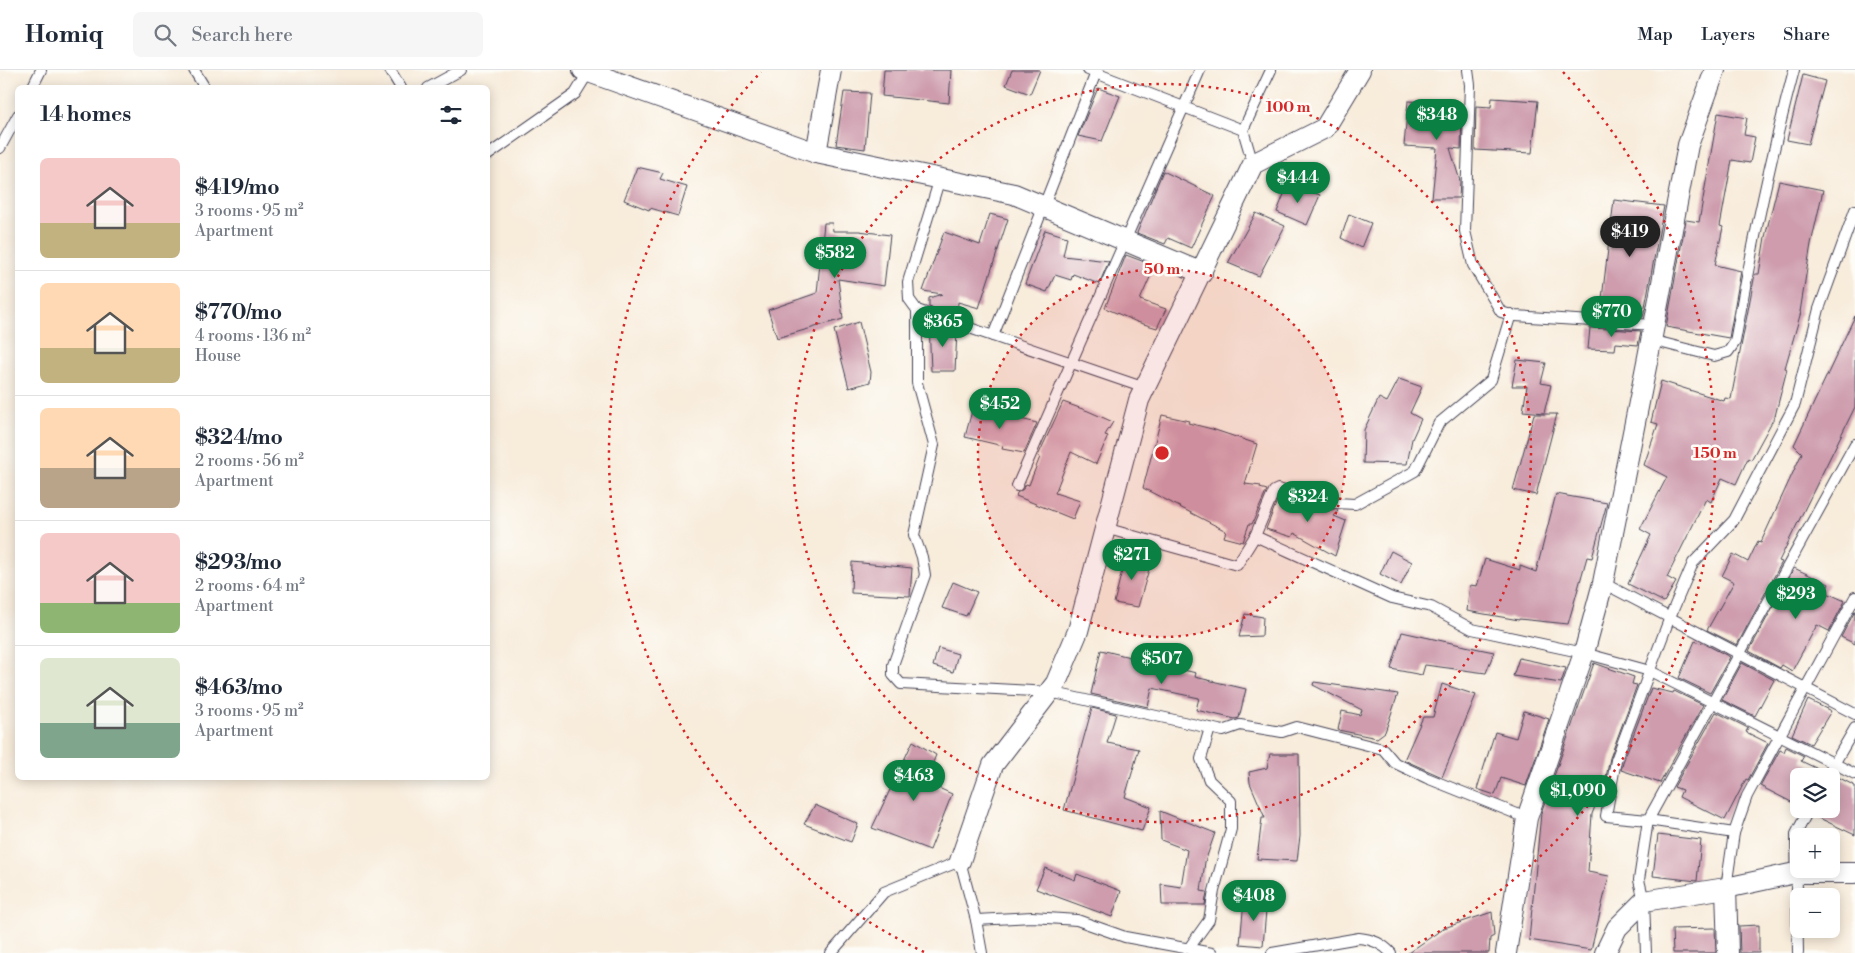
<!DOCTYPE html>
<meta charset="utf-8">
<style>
:root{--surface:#fff;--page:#f6f6f7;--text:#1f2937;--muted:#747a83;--line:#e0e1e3;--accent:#0b8043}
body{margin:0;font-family:"Libre Bodoni",serif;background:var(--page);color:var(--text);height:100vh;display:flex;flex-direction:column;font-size:19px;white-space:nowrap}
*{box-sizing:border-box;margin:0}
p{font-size:16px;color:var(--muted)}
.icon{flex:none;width:28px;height:28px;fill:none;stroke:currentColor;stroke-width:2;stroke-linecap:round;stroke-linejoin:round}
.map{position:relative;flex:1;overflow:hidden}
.sheet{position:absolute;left:15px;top:15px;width:475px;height:695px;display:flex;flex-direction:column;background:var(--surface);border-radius:8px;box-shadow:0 2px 12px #0003}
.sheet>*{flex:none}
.tools{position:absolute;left:1790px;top:698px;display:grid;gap:10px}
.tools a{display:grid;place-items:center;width:50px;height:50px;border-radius:8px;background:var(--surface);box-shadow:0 2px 12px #0003;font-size:25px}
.price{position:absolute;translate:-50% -42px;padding:0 11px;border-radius:18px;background:var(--accent);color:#fff;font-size:16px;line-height:32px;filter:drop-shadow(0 1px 2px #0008)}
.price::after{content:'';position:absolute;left:50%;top:30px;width:15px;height:11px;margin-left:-8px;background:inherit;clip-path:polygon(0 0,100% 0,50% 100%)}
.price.selected{background:#222;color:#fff}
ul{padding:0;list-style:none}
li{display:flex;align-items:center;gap:15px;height:125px;padding:0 25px}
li+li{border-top:1px solid var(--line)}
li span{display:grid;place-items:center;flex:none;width:140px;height:100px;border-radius:8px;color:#555}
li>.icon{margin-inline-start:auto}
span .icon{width:60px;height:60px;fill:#fffc;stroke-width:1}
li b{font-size:21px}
h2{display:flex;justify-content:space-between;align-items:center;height:60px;padding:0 25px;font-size:21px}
header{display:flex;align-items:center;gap:30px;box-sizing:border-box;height:70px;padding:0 25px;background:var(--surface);border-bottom:1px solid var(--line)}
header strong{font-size:24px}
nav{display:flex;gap:28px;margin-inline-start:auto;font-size:18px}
.search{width:350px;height:45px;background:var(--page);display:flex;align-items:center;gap:12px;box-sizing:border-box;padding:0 18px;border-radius:8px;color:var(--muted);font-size:19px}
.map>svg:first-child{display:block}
.building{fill:#ce9cad}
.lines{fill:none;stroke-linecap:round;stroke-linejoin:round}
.lane-casing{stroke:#424053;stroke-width:12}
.street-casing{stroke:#424053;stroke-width:22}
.lane{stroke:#fff;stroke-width:10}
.street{stroke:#fff;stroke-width:20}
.ring{fill:none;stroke:#d62828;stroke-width:2.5;stroke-dasharray:2.5 5}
.centre{fill:#d62828;stroke:#fdfcf7;stroke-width:2.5}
.ring-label{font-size:15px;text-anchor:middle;font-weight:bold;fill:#d62828;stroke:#fdfcf7;stroke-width:5;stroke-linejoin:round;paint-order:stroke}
</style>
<header>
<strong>Homiq</strong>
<div class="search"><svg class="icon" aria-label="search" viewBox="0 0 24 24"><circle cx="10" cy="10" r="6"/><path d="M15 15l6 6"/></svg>Search here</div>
<nav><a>Map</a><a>Layers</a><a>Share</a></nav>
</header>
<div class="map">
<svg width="1855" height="883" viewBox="0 0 1855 883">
<rect width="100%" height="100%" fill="#fdfcf7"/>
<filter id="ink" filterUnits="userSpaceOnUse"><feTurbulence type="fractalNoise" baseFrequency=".02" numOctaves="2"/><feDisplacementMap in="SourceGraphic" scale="10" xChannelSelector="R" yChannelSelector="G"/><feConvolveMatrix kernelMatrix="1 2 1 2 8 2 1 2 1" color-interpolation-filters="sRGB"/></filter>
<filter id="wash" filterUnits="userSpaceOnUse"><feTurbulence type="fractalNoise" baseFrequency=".0096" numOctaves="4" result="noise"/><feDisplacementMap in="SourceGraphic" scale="20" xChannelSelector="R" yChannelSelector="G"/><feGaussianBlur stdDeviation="1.12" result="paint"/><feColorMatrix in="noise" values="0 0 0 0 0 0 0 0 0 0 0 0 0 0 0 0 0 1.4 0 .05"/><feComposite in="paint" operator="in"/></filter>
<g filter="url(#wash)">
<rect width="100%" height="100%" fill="#f8ecdb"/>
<g id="blocks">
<g class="building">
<polygon points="884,0 951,0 949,33 882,26"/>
<polygon points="1012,0 1040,0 1030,24 1006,15"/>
<polygon points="1803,5 1825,11 1808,74 1787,70"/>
<polygon points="1098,18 1120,26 1102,71 1078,66"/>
<polygon points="844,22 870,23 865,79 836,75"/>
<polygon points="1492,28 1538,31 1532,83 1475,80 1476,36 1491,37"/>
<polygon points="1408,31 1462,35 1461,79 1450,78 1460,111 1459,128 1432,128 1437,78 1404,76"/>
<polygon points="1718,43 1747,48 1744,65 1755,67 1750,93 1732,90 1720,156 1723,157 1715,195 1741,201 1729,268 1666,257 1686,150 1699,152"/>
<polygon points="637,97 663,103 660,109 687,117 678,146 650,138 649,140 624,130"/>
<polygon points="1163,101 1215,126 1191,178 1168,168 1165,174 1137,163"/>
<polygon points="1779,111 1823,120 1811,174 1800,242 1801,242 1785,298 1787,299 1775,346 1751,390 1748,388 1736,414 1722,408 1711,432 1706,429 1667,507 1676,512 1664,532 1628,514 1651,465 1640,459 1667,407 1644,395 1658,354 1651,352 1661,311 1724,331 1725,328 1731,329 1755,204 1759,204 1765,167"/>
<polygon points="1288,114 1320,125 1307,155 1277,142"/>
<polygon points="1614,130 1664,136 1643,247 1600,245"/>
<polygon points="1256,143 1285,156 1259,206 1228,193"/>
<polygon points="990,144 1008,149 979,238 958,232 957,247 929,237 929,228 942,224 923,221 944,162 980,175"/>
<polygon points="1349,144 1371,153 1361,178 1341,168"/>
<polygon points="824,153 832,153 833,161 859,161 890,165 884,216 838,209 843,249 777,268 768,240 817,223"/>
<polygon points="1045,160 1067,167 1063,186 1109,191 1099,214 1073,204 1071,210 1055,205 1047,222 1025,214"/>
<polygon points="1126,185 1155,196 1140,230 1166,239 1157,258 1137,252 1105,238"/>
<polygon points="1855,246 1855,337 1779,491 1782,492 1737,575 1707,560 1734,512 1722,506 1733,484 1748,492 1758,471 1761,472 1802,383 1794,375"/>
<polygon points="859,252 871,302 870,312 849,318 834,260"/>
<polygon points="929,252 957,261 955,301 931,301"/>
<polygon points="1590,258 1641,261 1638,275 1616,273 1615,280 1588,279"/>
<polygon points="1517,290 1546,293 1541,313 1551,315 1544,343 1523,341 1527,316 1512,316"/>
<polygon points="1399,309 1422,317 1410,343 1421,349 1412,369 1407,394 1363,393 1364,360 1379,328 1387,332"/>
<polygon points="1063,332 1088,341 1113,352 1105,365 1108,366 1096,394 1071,382 1055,423 1080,431 1073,449 1016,426 1017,423 1023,419 1026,414 1029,415 1040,387 1038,386"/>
<polygon points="973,337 1037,353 1024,383 1002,379 1003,376 965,367"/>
<polygon points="1534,344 1557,344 1536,425 1513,420"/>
<polygon points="1162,345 1189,351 1188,353 1212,359 1257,374 1245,414 1261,416 1260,418 1267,420 1252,454 1249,454 1243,472 1224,467 1226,461 1143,418"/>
<polygon points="1556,424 1607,433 1592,488 1587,487 1568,554 1519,549 1519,550 1467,541 1470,515 1477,516 1485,489 1520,500 1520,496 1536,502"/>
<polygon points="1279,426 1338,441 1334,446 1346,451 1335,486 1294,463 1292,467 1266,459"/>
<polygon points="1391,481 1412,492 1401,515 1380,504"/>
<polygon points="1126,484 1151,492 1138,537 1114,533"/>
<polygon points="852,492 912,498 910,526 851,523"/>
<polygon points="1794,498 1829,514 1825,522 1845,531 1829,561 1817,555 1792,601 1782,595 1780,598 1749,581"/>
<polygon points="953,512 977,522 966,546 942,538"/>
<polygon points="1855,541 1855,574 1841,567"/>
<polygon points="1245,544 1263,547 1262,566 1239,567"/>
<polygon points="1402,562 1479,579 1494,582 1486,603 1425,595 1422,605 1391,599"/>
<polygon points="1695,571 1700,573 1701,572 1730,587 1710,623 1679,608"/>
<polygon points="938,578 958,584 953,602 933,596"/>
<polygon points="1101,580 1196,603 1195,607 1246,619 1239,648 1235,649 1196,640 1199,628 1152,618 1148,637 1091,624"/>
<polygon points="1519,588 1566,598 1561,613 1513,606"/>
<polygon points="1594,593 1634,607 1632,614 1637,615 1610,688 1605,712 1592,744 1588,802 1609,806 1591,880 1529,870 1541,743"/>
<polygon points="1742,593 1774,610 1755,646 1722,630"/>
<polygon points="1314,612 1398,624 1385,662 1377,668 1338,660 1342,641 1360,645 1362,640 1313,615"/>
<polygon points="1442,614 1476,625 1442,707 1404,690 1423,647 1433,647"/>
<polygon points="1651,618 1673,623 1674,621 1703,635 1660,713 1621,700 1623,692"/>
<polygon points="1808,630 1831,641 1811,674 1792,665"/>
<polygon points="1092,638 1116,644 1107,673 1139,679 1125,727 1151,737 1142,761 1064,740"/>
<polygon points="1524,641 1549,649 1526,716 1501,708 1495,725 1477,719 1495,662 1516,668"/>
<polygon points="1716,642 1748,658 1746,662 1768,673 1748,710 1746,709 1725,750 1679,727 1682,720 1674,717"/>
<polygon points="913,671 936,685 925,712 952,724 930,780 872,758"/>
<polygon points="1786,677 1804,686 1801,691 1822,701 1820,706 1799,706 1799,736 1760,716 1780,680 1784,682"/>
<polygon points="1270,684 1299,684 1300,766 1297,791 1257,789 1262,748 1265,748 1250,713 1249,702 1267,698"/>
<polygon points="1836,706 1855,716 1855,765 1813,745 1816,739 1831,739 1831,711"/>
<polygon points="815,735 858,754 851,772 804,754"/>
<polygon points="1160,741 1215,763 1205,792 1201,821 1207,822 1205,835 1162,835 1161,814 1181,817 1187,780 1161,770"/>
<polygon points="1658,765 1701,770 1697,811 1653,806"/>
<polygon points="1045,798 1075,810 1077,804 1121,821 1112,847 1036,819"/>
<polygon points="1267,828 1263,876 1240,874 1244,830"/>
<polygon points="1492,842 1494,866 1490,868 1489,883 1408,883 1444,858"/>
<polygon points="1759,855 1759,883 1740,883 1739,856"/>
<polygon points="1715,858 1716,883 1673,883 1672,859"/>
</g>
</g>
</g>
<g filter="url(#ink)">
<use href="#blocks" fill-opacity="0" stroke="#424053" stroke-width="1"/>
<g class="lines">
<g class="lane-casing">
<g id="lane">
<polyline points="194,0 205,18"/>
<polyline points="390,0 401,18"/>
<polyline points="1088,0 1243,60"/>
<polyline points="1468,0 1470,15 1465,161 1473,195 1501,242 1515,246 1654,255"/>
<polyline points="32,18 41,0"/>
<polyline points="428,18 461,0"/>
<polyline points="0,78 18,45"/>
<polyline points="488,85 575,24 588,3"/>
<polyline points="1253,94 1243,60 1271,0"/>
<polyline points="940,108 908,212 909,229 917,240 1145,318"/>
<polyline points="917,240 917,313 934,375 914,465 922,487 925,505 893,595 893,605 901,614 1050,622 1223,661 1240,655 1282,662 1297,657 1383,679 1395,693 1427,708 1527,748"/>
<polyline points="993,266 1097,0"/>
<path d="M1651 270 1714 286 1728 282 1735 272C1751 180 1770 90 1794 0"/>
<polyline points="1017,416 1200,0"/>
<polyline points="1105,458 1237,495 1255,466 1392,528 1431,537 1472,559 1584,583 1650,601 1855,704"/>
<polyline points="1255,466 1274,421 1278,419 1336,433 1355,434 1415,401 1439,353 1491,310 1511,244"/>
<polyline points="1603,513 1855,644"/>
<polyline points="1827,706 1855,658"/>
<polyline points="1734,763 1648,750 1606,746 1616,690 1670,547 1693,493 1734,450 1795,334 1819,239 1855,140"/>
<polyline points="1726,818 1734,763 1747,726 1855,527"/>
<polyline points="976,850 1032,847 1077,850 1125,867 1212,883"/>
<polyline points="1189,878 1209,850 1214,821 1231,759 1231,731 1209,710 1201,689 1210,658"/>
<polyline points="831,883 884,822 960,791 976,850 982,883"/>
<path d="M1272 883 1359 868C1372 869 1382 873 1391 883"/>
<polyline points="1646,883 1644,831 1639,810 1648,750 1855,374"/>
<polyline points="1798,883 1796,764 1809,739"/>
</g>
</g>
<g class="street-casing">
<g id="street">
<polyline points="583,0 816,83 1014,124 1202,203"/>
<polyline points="816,83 831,0"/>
<polyline points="960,791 993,695 1056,613 1078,561 1139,330 1253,94 1325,58 1360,0"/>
<polyline points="1726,818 1728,883"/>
<polyline points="1506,883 1527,748 1584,583 1603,513 1648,287 1688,75 1715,0"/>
<polyline points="1605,883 1617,858 1644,831 1726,818 1795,803 1855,803"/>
</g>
</g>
<use href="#lane" class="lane"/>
<use href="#street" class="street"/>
</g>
</g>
<circle cx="1162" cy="383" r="184" fill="#d62828" fill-opacity=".12"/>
<g class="ring">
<circle cx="1162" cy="383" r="184"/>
<circle cx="1162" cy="383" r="369"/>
<path d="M924 882A553 553 0 0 1 761 2M1563 2A553 553 0 0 1 1400 882"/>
</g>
<circle cx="1162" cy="383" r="8" class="centre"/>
<g class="ring-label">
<text x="1288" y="42">100 m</text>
<text x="1162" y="204">50 m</text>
<text x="1715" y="388">150 m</text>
</g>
</svg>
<div class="tools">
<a><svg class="icon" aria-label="layers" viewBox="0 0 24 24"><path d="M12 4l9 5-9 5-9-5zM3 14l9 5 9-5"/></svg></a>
<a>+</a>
<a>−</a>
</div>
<b class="price" style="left:1437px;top:71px">$348</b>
<b class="price" style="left:1298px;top:134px">$444</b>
<b class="price selected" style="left:1630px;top:188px">$419</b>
<b class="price" style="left:835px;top:209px">$582</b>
<b class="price" style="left:1612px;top:268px">$770</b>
<b class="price" style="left:943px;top:278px">$365</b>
<b class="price" style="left:1000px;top:360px">$452</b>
<b class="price" style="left:1308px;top:453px">$324</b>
<b class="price" style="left:1132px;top:511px">$271</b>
<b class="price" style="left:1796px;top:550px">$293</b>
<b class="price" style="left:1162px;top:615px">$507</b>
<b class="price" style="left:914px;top:732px">$463</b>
<b class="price" style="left:1578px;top:747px">$1,090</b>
<b class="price" style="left:1254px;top:852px">$408</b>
<section class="sheet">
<h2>14 homes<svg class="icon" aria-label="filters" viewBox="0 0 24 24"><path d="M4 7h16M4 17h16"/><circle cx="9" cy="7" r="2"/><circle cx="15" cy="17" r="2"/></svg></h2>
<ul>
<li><span style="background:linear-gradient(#f6c9c9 65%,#c2b280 0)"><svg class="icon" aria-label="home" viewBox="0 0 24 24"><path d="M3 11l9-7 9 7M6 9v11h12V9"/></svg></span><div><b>$419/mo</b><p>3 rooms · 95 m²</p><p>Apartment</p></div></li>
<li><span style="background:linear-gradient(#ffd9b3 65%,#c2b280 0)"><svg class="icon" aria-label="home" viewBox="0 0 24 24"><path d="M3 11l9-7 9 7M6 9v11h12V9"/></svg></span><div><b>$770/mo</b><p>4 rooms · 136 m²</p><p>House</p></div></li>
<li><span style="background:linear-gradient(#ffd9b3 60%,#b9a48a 0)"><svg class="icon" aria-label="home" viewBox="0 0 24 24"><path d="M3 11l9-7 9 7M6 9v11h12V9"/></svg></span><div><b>$324/mo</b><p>2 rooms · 56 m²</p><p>Apartment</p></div></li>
<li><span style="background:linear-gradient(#f6c9c9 70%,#8fb573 0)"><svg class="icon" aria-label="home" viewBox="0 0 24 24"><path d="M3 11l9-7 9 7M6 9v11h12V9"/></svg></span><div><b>$293/mo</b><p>2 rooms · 64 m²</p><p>Apartment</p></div></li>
<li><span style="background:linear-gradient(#dfe7d0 65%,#7fa58c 0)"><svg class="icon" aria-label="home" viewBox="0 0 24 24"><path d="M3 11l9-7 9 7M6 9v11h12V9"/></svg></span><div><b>$463/mo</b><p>3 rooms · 95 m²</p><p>Apartment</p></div></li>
</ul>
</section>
</div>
